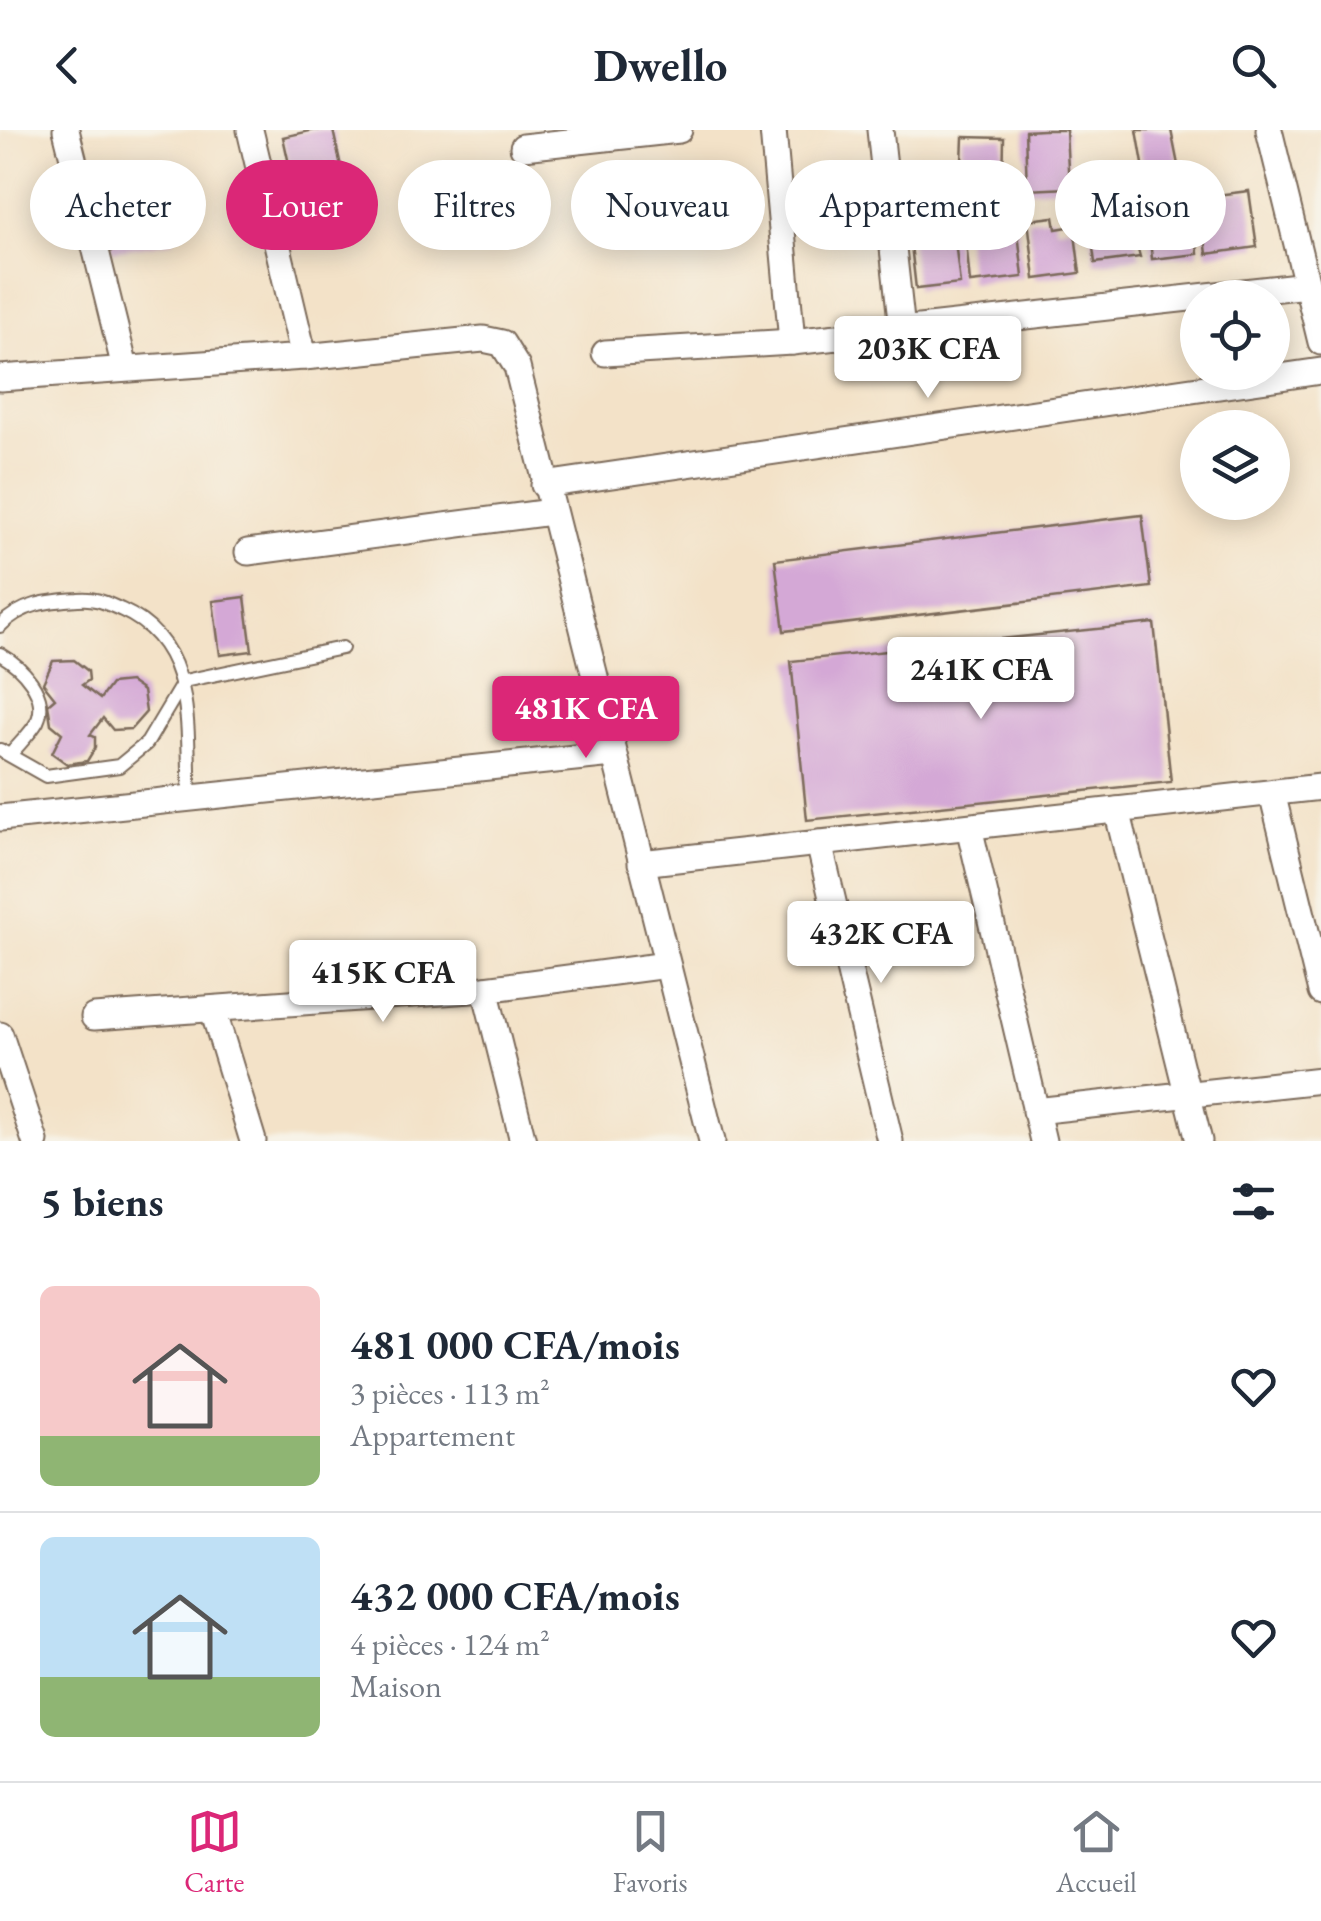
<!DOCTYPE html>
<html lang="fr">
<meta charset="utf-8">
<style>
:root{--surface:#fff;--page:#f2f2f3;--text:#1f2937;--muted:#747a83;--line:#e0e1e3;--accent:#db2777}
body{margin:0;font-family:"EB Garamond",serif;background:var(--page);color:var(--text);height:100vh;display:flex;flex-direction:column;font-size:38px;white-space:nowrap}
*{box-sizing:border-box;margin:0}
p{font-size:32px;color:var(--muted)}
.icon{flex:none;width:55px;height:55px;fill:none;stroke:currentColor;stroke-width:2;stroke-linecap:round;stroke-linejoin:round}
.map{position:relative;height:1011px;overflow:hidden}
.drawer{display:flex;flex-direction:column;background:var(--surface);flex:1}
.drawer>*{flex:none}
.guide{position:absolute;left:30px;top:30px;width:1262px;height:90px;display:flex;gap:20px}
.buttons{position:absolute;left:1180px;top:150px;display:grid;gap:20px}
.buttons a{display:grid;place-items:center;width:110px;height:110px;border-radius:50%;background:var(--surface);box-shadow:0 5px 25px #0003;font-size:50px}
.price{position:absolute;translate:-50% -85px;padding:0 22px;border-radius:10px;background:#fff;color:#222;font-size:32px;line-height:65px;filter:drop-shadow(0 2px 5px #0008)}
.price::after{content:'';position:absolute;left:50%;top:60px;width:30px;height:22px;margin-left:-15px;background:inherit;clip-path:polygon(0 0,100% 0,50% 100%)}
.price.on{background:var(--accent);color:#fff}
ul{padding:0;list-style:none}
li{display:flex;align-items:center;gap:30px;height:250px;padding:0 40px}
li+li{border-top:2px solid var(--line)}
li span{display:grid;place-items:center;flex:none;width:280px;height:200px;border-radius:15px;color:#555}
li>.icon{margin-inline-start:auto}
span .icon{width:120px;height:120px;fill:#fffc;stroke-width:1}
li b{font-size:42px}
h2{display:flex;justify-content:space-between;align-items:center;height:120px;padding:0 40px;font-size:42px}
.pill{padding:0 35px;border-radius:45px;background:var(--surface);box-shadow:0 5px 25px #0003;font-size:35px;line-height:90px}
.pill.on{background:var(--accent);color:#fff}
header{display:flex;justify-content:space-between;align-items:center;height:130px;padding:0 40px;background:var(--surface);font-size:45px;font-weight:700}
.dock{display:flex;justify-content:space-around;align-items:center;height:140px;border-top:2px solid var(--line);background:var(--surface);font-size:28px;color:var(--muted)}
.dock a{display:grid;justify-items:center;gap:5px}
.dock .on{color:var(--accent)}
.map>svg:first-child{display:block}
.building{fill:#d4a8d6}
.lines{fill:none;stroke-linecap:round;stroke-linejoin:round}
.lane-casing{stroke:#7b6a5a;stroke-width:16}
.street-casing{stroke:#7b6a5a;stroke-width:29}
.lane{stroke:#fff;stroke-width:12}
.street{stroke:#fff;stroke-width:25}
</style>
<header><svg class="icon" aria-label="back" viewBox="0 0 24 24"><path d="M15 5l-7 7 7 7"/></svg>Dwello<svg class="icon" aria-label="search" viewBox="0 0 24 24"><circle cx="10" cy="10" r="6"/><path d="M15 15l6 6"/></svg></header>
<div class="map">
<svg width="1321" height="1011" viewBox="0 0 1321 1011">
<rect width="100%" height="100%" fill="#f7f3e8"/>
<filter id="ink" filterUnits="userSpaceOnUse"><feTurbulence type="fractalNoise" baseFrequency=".01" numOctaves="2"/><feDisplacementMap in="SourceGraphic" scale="20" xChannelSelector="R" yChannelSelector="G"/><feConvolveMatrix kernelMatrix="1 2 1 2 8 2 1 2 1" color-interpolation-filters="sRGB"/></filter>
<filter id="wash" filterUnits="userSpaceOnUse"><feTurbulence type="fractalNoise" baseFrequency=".0048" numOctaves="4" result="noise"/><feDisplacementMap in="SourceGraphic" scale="40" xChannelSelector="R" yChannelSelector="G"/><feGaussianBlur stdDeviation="2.25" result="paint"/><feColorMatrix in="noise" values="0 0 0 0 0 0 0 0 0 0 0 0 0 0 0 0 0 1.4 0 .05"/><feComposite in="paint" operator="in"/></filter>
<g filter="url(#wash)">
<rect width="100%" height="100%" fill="#f3e2c8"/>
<g id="blocks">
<g class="building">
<polygon points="314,0 333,0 350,77 301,88 283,7"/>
<polygon points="1043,0 1066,0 1069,58 1027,60 1025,1"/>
<polygon points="1137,0 1171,0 1180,45 1146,51"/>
<polygon points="963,7 1004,8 1003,60 961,59"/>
<polygon points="688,57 693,107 648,112 642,62"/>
<polygon points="1249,61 1257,117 1207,124 1200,67"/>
<polygon points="165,65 173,111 112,121 104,76"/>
<polygon points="1172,71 1173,86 1187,85 1188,103 1196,102 1198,124 1152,129 1146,73"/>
<polygon points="1114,76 1115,86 1128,84 1140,127 1095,133 1088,79"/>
<polygon points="1016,84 1023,147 970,153 964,89"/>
<polygon points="1054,87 1056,99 1074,96 1080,143 1035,149 1028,90"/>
<polygon points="954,102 960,154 916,159 910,106"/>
<polygon points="1142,385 1151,457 784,501 775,430"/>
<polygon points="245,467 252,521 220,525 213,471"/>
<polygon points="1154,493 1171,652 807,690 791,531"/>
<polygon points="74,530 88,541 89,550 82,555 100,569 111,554 130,552 143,561 146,582 131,599 113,600 103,588 90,605 95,607 95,618 87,631 67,634 52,623 62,603 51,594 48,574 55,568 43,553 53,531"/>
</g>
</g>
</g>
<g filter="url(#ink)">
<use href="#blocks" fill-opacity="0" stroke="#7b6a5a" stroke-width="2.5"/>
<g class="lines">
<g class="lane-casing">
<g id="lane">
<path d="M0 496C22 473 49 471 78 469 95 467 106 473 122 480 198 514 186 599 190 670"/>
<path d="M0 524C21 536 50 565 37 592 31 603 18 615 10 625"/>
<polyline points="0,620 46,646 119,636 147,613 184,551 342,518"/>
</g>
</g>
<g class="street-casing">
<g id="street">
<polyline points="66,0 125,238"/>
<polyline points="250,0 304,227"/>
<polyline points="773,0 792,212"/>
<polyline points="880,0 902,200"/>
<polyline points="1269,0 1321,212"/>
<polyline points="523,17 679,0"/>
<polyline points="605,223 792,212 1307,155"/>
<polyline points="0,248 304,227 483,209 502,213 517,237 712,1011"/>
<polyline points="544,355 1321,241"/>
<polyline points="248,422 551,382"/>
<polyline points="1272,663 1321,862"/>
<polyline points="1117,680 1199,1011"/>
<polyline points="0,688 613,624"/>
<polyline points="969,697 1043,1011"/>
<polyline points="819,713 890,1011"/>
<polyline points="641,733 1321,657"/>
<polyline points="485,859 523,1011"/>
<polyline points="213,880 253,1011"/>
<polyline points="94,887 485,859 667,835"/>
<polyline points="0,905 35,1011"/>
<polyline points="1035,981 1321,950"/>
</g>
</g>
<use href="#lane" class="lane"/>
<use href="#street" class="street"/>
</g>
</g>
</svg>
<div class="buttons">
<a><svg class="icon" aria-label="locate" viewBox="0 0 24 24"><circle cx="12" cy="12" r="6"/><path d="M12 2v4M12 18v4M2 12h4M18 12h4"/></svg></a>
<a><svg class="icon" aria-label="layers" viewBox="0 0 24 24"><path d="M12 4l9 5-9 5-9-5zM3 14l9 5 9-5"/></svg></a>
</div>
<b class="price" style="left:928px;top:271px">203K CFA</b>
<b class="price" style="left:981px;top:592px">241K CFA</b>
<b class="price on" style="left:586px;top:631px">481K CFA</b>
<b class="price" style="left:881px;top:856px">432K CFA</b>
<b class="price" style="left:383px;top:895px">415K CFA</b>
<div class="guide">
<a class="pill">Acheter</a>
<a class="pill on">Louer</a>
<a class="pill">Filtres</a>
<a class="pill">Nouveau</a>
<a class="pill">Appartement</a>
<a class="pill">Maison</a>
</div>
</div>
<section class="drawer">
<h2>5 biens<svg class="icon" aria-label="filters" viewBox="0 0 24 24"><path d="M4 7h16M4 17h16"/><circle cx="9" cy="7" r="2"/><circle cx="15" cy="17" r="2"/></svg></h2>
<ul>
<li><span style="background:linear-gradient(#f6c9c9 75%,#8fb573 0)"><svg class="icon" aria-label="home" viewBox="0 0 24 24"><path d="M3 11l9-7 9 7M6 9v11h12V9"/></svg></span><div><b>481 000 CFA/mois</b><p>3 pièces · 113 m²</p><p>Appartement</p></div><svg class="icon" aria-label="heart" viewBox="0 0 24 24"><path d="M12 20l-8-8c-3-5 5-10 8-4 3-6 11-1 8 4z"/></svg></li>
<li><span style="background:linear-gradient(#bfe0f5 70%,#8fb573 0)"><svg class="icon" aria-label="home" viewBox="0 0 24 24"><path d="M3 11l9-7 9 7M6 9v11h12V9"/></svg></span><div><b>432 000 CFA/mois</b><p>4 pièces · 124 m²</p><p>Maison</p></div><svg class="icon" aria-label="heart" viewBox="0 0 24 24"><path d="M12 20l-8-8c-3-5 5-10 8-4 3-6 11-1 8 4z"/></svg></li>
</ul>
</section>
<nav class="dock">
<a class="on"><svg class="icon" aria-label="map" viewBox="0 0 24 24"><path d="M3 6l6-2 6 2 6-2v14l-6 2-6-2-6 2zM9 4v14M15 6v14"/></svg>Carte</a>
<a><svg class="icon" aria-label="saved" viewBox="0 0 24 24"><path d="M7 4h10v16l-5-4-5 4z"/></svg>Favoris</a>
<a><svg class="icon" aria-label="home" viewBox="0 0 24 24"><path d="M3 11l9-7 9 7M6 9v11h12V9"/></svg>Accueil</a>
</nav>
